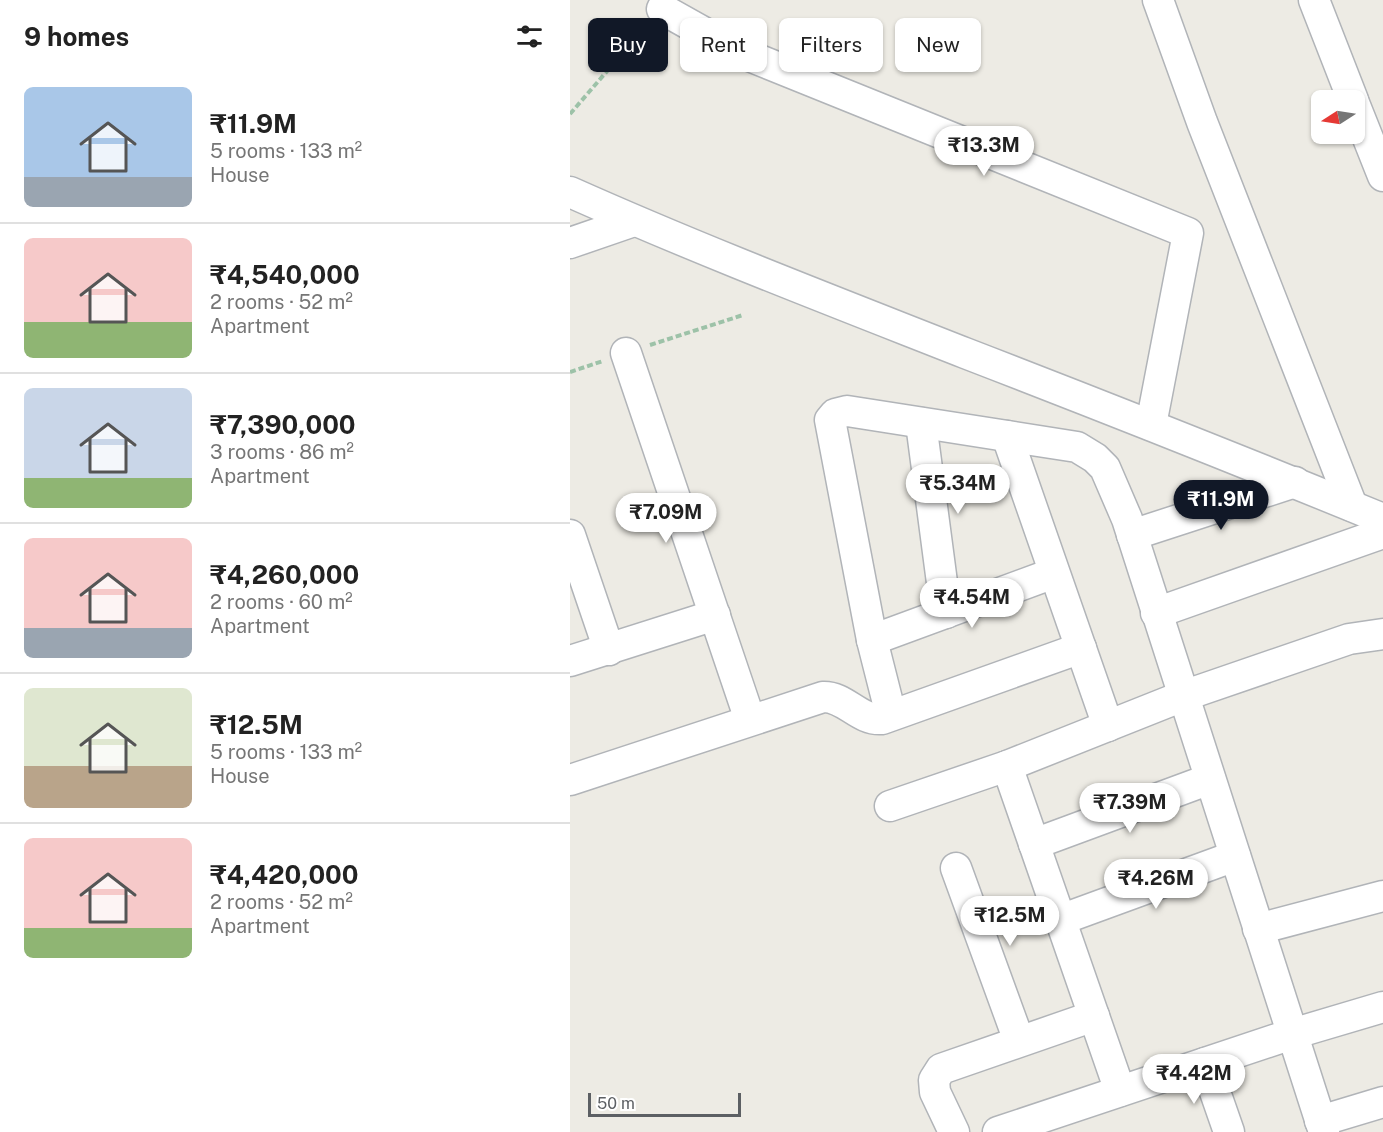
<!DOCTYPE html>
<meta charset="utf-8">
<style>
:root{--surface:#fff;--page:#f6f6f6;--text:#222;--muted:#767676;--line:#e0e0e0;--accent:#111827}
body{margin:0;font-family:"Public Sans",sans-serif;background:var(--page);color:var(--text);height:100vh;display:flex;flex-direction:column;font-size:22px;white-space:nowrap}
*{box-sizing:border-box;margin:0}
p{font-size:20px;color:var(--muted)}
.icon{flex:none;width:33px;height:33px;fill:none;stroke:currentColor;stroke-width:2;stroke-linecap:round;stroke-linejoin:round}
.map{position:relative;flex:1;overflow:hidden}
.drawer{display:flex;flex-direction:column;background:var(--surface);width:570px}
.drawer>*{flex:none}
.hud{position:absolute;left:18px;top:18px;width:570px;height:54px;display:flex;gap:12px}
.needle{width:39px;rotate:258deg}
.buttons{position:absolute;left:741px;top:90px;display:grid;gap:12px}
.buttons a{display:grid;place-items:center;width:54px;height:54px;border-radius:9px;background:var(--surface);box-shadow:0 2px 4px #0004;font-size:30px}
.scale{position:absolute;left:18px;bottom:15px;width:153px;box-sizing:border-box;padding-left:6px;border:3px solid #5c5f63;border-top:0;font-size:16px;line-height:21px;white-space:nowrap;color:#5c5f63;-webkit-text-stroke:4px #fff;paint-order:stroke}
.price{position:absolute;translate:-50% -51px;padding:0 14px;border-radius:21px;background:#fff;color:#222;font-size:20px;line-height:39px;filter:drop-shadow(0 2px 3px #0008)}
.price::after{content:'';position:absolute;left:50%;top:36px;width:18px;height:14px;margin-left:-9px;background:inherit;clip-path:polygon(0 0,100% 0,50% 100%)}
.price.selected{background:var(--accent);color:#fff}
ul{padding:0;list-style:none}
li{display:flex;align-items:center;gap:18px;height:150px;padding:0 24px}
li+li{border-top:2px solid var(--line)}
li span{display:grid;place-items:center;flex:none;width:168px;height:120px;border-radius:9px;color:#555}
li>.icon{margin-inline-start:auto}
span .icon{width:72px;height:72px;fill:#fffc;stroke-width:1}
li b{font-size:26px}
h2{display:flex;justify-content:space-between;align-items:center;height:72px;padding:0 24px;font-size:26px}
.tag{padding:0 21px;border-radius:9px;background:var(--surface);box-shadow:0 2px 4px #0004;font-size:21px;line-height:54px}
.tag.selected{background:var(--accent);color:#fff}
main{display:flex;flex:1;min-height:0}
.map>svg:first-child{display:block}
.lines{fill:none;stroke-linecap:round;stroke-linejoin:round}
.minor-casing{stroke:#b1b4b8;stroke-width:33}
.path{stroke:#9dc2a8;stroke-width:4;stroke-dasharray:6 3;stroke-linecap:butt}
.minor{stroke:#fff;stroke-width:30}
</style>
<main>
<section class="drawer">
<h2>9 homes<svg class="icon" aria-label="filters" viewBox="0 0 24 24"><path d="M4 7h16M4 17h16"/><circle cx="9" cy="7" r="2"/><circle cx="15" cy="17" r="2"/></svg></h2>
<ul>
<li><span style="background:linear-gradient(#a9c7e8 75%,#9aa5b1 0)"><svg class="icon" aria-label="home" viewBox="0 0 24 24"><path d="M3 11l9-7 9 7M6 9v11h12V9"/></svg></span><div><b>₹11.9M</b><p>5 rooms · 133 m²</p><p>House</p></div></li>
<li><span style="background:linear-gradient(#f6c9c9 70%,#8fb573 0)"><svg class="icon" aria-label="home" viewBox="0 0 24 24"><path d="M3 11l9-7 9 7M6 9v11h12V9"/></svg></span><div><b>₹4,540,000</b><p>2 rooms · 52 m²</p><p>Apartment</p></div></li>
<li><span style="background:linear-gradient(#c9d6e8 75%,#8fb573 0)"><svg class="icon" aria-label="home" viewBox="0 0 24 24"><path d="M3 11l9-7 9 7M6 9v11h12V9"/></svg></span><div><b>₹7,390,000</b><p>3 rooms · 86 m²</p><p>Apartment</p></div></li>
<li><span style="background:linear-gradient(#f6c9c9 75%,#9aa5b1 0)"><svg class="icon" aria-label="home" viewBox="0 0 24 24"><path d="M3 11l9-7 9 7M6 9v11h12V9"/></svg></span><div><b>₹4,260,000</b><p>2 rooms · 60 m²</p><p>Apartment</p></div></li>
<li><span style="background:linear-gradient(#dfe7d0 65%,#b9a48a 0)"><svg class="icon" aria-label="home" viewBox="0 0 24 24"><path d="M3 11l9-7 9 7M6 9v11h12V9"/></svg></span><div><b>₹12.5M</b><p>5 rooms · 133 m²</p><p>House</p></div></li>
<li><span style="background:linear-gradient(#f6c9c9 75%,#8fb573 0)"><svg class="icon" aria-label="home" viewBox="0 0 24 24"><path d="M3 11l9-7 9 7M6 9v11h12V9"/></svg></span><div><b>₹4,420,000</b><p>2 rooms · 52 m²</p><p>Apartment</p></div></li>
</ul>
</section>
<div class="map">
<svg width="813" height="1132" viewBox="0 0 813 1132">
<rect width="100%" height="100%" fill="#edebe4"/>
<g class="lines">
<g class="minor-casing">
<g id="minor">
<polyline points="588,0 632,122 782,506"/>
<polyline points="744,0 783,100"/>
<polyline points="92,9 167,51 618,233 581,425"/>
<polyline points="784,103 813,176"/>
<path d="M0 192C130 250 263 301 395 353 535 407 674 462 813 519"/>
<polyline points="0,243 64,221"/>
<polyline points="56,353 180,720"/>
<polyline points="351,423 376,613"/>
<polyline points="437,436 538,726"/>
<polyline points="0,535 39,650"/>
<polyline points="562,535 725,482"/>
<polyline points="586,613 813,533"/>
<polyline points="302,640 484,573"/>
<polyline points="0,661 145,615"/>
<polyline points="321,715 302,640 260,420 265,414 277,411 507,447 525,458 535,468 557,519 754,1132"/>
<polyline points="437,766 550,1091"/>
<path d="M0 780 253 697C275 696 289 721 312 719L511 648"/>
<polyline points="320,806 437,766 613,696 779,639 813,634"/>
<polyline points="464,844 640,779"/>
<polyline points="386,868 449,1041"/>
<polyline points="490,920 665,856"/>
<polyline points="688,929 813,896"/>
<polyline points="635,1063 659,1132"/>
<polyline points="750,1121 813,1102"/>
<polyline points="384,1132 365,1092 364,1080 371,1069 524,1016"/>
<polyline points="428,1132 722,1034 813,1007"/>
</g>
</g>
<g class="path">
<polyline points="0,114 76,26"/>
<polyline points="80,345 173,315"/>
<polyline points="0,372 33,361"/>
</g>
<use href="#minor" class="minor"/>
</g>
</svg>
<div class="buttons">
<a><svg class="needle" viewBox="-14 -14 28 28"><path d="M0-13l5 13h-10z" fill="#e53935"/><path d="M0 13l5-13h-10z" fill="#767676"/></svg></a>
</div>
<div class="scale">50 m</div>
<b class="price" style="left:414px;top:177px">₹13.3M</b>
<b class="price" style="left:388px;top:515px">₹5.34M</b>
<b class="price selected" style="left:651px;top:531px">₹11.9M</b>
<b class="price" style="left:96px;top:544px">₹7.09M</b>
<b class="price" style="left:402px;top:629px">₹4.54M</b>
<b class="price" style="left:560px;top:834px">₹7.39M</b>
<b class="price" style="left:586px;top:910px">₹4.26M</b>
<b class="price" style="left:440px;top:947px">₹12.5M</b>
<b class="price" style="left:624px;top:1105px">₹4.42M</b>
<div class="hud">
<a class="tag selected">Buy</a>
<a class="tag">Rent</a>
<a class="tag">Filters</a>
<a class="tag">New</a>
</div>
</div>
</main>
